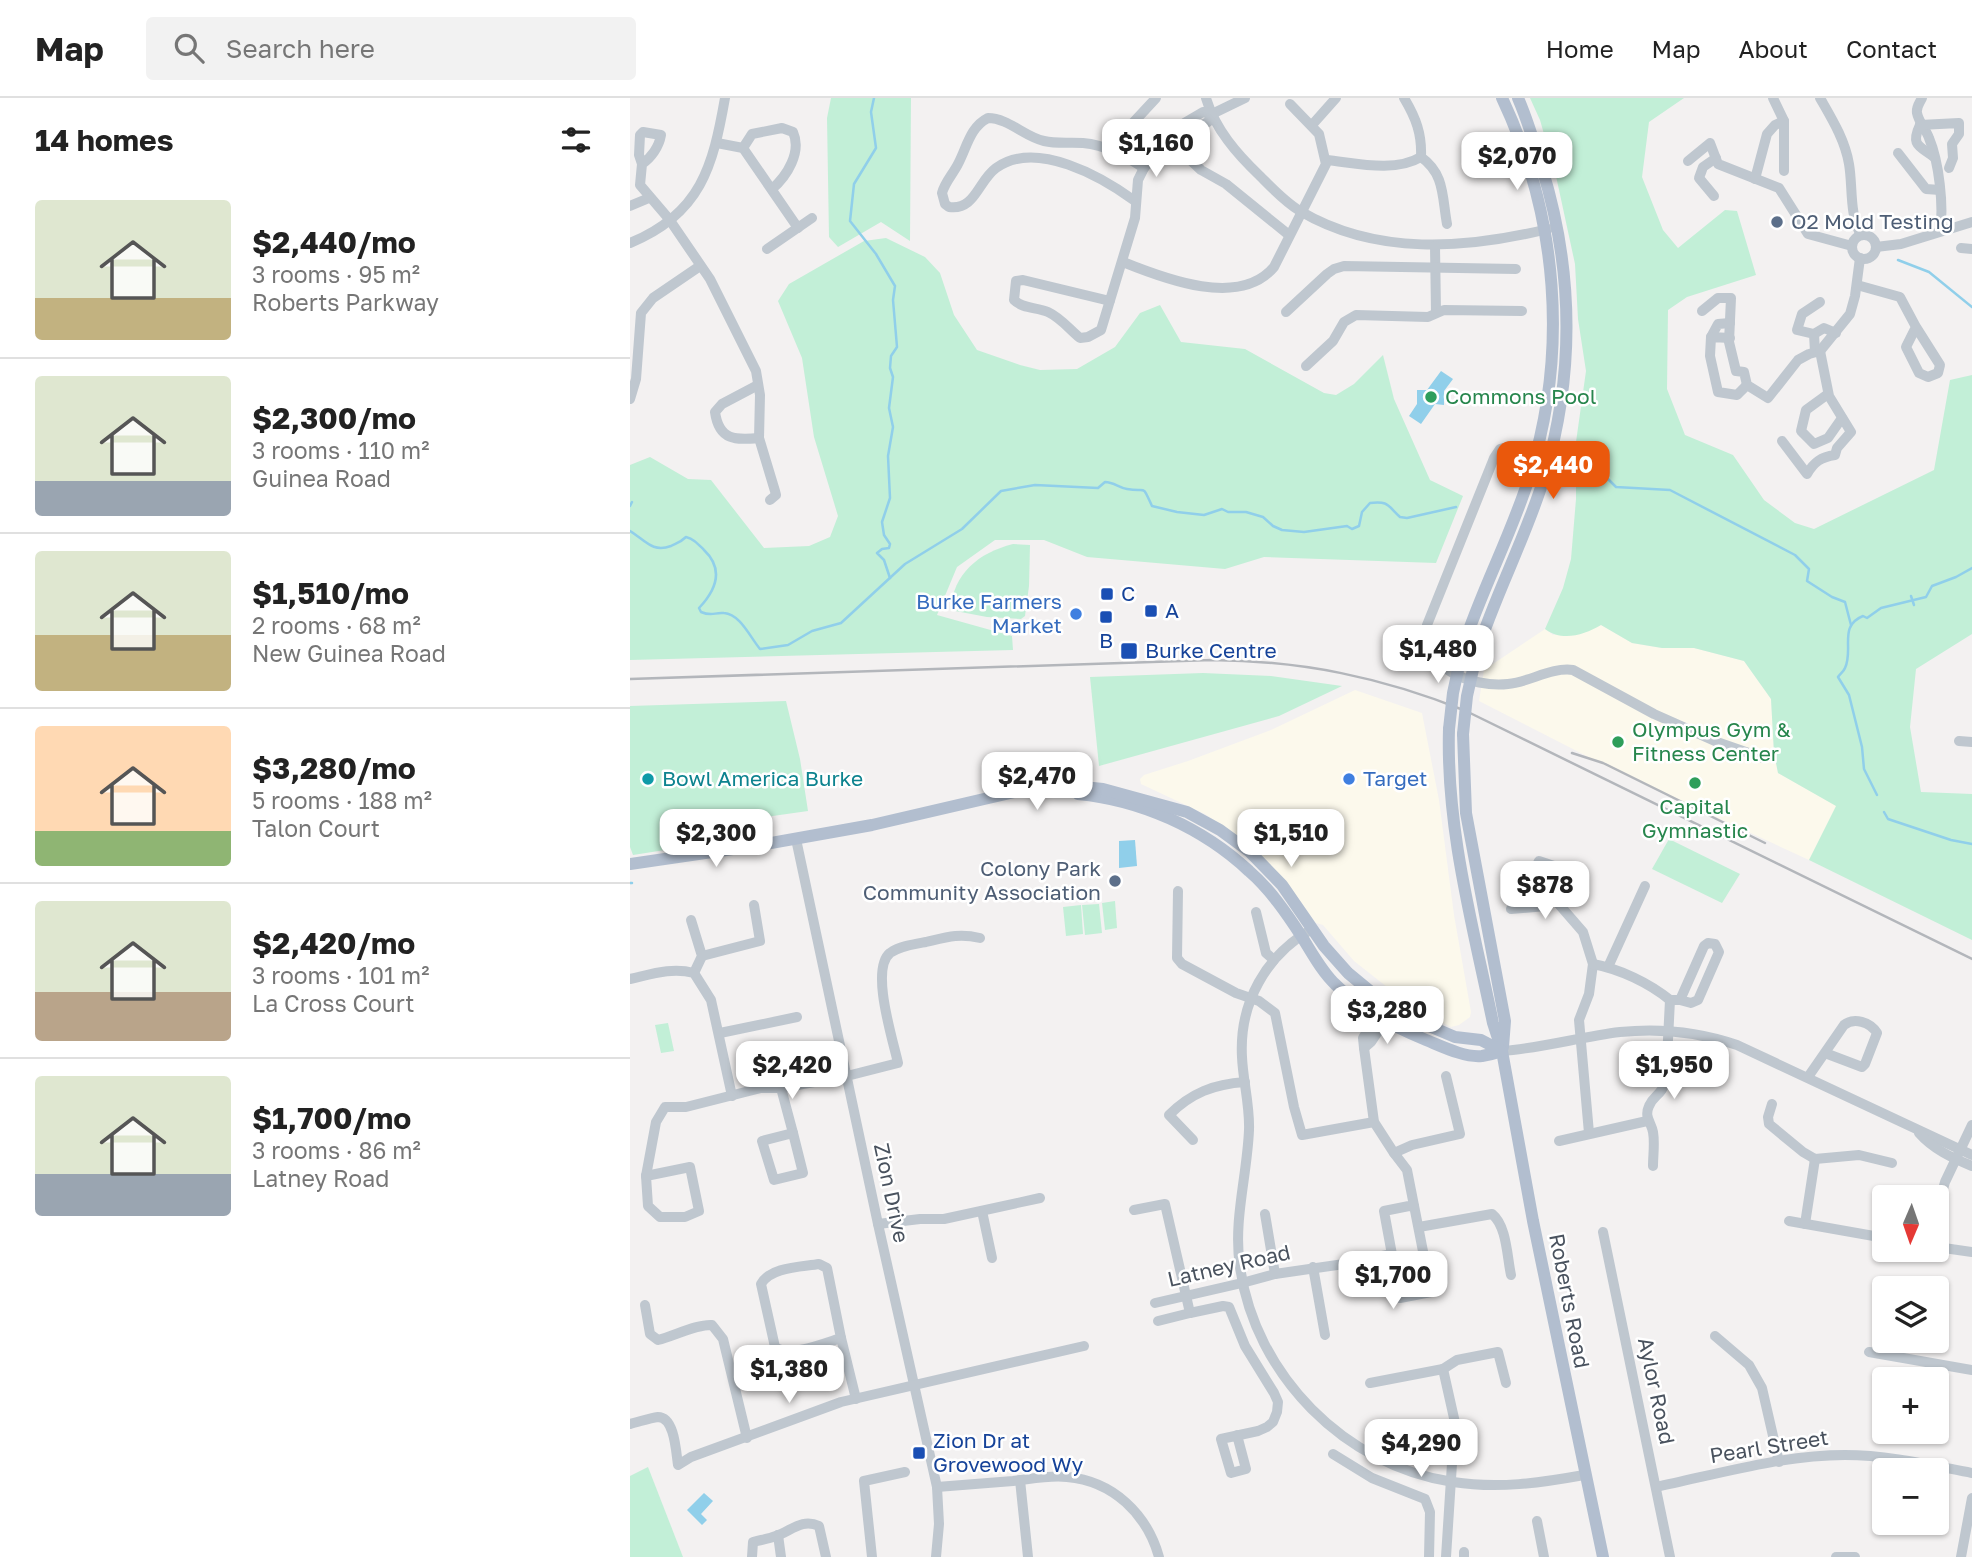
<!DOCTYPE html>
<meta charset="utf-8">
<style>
:root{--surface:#fff;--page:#f2f2f2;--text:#222;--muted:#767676;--line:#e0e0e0;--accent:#ea580c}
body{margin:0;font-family:"Golos Text",sans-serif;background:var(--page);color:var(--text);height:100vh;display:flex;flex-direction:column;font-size:26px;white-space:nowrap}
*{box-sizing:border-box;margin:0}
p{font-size:23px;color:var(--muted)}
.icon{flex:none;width:38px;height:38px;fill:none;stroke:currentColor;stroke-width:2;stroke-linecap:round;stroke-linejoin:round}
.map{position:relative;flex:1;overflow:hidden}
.panel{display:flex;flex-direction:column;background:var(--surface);width:630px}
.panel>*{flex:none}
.needle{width:46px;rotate:182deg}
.fabs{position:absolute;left:1242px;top:1087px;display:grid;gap:14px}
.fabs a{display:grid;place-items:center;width:77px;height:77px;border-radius:7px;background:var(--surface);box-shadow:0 2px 5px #0004;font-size:35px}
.price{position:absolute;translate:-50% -60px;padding:0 16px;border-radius:14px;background:#fff;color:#222;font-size:23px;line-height:46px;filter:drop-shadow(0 2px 4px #0008)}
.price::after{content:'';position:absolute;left:50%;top:42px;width:21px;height:16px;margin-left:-10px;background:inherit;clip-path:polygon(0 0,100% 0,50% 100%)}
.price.active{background:var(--accent);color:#fff}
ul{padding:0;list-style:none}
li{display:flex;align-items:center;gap:21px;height:175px;padding:0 35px}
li+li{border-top:2px solid var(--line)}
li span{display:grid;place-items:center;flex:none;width:196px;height:140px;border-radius:7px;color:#555}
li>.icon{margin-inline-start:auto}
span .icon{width:84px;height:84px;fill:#fffc;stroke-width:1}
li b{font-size:30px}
h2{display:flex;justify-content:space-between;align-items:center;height:84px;padding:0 35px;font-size:30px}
header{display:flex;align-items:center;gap:42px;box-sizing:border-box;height:98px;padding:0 35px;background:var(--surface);border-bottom:2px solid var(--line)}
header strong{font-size:33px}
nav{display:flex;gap:38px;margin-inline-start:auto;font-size:24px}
.search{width:490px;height:63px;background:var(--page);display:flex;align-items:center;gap:18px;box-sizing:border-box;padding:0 24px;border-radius:7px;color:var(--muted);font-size:26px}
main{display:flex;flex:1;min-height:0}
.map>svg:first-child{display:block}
.commercial{fill:#fcf9ec}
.green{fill:#c2efd7}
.water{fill:#90cfea}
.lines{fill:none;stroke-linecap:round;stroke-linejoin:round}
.stream{stroke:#90cfea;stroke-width:2.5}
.minor{stroke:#bfc7cf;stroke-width:10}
.major{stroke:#b2becf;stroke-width:12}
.rail{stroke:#b3b6bb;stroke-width:2.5}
.major-bridge{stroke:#b2becf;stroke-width:12}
.service-dot{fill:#5c6f8a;stroke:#fff;stroke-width:2.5}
.leisure-dot{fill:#2e9e5b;stroke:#fff;stroke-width:2.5}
.transit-dot{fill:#1a4fb4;stroke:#fff;stroke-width:2.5}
.shop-dot{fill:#3f7fe0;stroke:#fff;stroke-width:2.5}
.culture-dot{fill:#0f9aa8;stroke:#fff;stroke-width:2.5}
.labels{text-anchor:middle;stroke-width:5;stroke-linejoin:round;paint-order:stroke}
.service-label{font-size:21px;fill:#4e5e75;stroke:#fff;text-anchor:start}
.leisure-label{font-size:21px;fill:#27864d;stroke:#fff;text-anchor:start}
.transit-label{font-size:21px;fill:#164399;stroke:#fff;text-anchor:start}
.shop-label{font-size:21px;fill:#366cbe;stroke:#fff;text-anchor:end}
.culture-label{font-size:21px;fill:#0d838f;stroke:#fff;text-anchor:start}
.street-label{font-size:21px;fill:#49525e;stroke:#fff}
</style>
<header>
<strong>Map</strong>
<div class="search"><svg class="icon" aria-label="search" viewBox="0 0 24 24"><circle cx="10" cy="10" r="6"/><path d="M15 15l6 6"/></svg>Search here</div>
<nav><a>Home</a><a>Map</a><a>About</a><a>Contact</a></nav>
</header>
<main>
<section class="panel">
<h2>14 homes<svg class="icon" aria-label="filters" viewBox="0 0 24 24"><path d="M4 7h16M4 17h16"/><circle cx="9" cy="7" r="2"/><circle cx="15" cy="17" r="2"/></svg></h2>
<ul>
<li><span style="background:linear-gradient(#dfe7d0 70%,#c2b280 0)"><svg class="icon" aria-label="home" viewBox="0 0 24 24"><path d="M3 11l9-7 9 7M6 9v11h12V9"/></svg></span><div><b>$2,440/mo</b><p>3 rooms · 95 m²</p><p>Roberts Parkway</p></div></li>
<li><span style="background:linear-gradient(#dfe7d0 75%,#9aa5b1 0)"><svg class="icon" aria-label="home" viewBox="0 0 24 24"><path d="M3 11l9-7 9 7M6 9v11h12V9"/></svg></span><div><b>$2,300/mo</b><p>3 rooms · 110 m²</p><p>Guinea Road</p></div></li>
<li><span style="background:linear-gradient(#dfe7d0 60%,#c2b280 0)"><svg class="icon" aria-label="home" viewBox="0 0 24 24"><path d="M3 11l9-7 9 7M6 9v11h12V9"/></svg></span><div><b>$1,510/mo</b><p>2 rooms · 68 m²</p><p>New Guinea Road</p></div></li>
<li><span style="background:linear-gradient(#ffd9b3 75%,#8fb573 0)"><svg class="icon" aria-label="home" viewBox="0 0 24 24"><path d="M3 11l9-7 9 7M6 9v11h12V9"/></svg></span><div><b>$3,280/mo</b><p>5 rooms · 188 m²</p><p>Talon Court</p></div></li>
<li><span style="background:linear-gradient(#dfe7d0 65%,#b9a48a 0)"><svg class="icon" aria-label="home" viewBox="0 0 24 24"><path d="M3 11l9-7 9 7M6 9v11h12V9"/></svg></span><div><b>$2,420/mo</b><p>3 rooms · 101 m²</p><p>La Cross Court</p></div></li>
<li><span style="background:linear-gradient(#dfe7d0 70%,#9aa5b1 0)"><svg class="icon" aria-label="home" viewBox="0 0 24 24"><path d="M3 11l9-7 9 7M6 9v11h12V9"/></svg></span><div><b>$1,700/mo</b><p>3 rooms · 86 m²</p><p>Latney Road</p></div></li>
</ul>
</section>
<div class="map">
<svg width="1342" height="1459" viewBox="0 0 1342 1459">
<rect width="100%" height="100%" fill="#f3f1f1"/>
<g class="commercial">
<polygon points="971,527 1002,545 1032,550 1064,550 1114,563 1141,601 1144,655 1148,675 1207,708 1179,762 982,671 849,603 854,572 915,531 923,537"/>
<polygon points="725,592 792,615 809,702 824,817 841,914 840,919 829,927 821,929 785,911 724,863 693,827 686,825 658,786 622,747 575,716 511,686 510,681 514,677 558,663 641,632"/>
</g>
<g class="green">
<polygon points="201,0 281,0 280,143 251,124 208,149 199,139 197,20"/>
<path d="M900 0H1054L1019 24 1012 79 1033 132 1048 150 1095 112 1107 113 1126 177 1057 199 1038 212 1037 291 1055 337 1103 357 1134 402 1165 425 1184 431 1304 372 1320 282 1342 277V536L1286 571 1280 629 1291 694 1342 696V842L1179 762 1206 708 1148 675 1144 655 1141 601 1114 563 1064 550H1032L1002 545 971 527C954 537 932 544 915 531L933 490 941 461 946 401V344L956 273 948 221 945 166 926 78 910 22Z"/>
<polygon points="256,140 295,159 310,175 324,217 347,252 390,267 410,272 447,271 485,249 510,215 530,207 551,244 615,251 694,295 706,297 724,286 753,257 764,301 800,382 833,398 806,465 634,459 595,471 457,459 414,442 365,442 327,469 307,517 382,538 383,552 0,562 0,367 20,359 58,381 81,382 134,450 179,448 200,439 208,418 184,339 172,260 148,203 159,186 234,143"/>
<path d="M383 446 400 447 399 488 395 518 391 521 357 519 320 512C324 475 348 455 383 446Z"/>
<polygon points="573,575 641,578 712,588 649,618 469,668 460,579"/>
<polygon points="156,603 170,661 178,713 100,724 105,741 3,757 0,749 0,608"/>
<polygon points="1039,741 1110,776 1092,805 1022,771"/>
<polygon points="485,803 487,830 475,832 472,805"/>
<polygon points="469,806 472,835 455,837 452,807"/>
<polygon points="451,807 453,836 436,838 433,809"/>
<polygon points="38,925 44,953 31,955 25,927"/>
<polygon points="18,1369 53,1459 0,1459 0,1378"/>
</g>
<g class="water">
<polygon points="811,273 823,281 814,293 814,307 805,306 791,326 779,318 787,306 787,292 797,292"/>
<polygon points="505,742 507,768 489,770 489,743"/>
<polygon points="74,1395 83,1403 71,1416 77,1422 72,1427 57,1412"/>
</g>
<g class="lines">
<g class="stream">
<polyline points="244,0 241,14 246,50 224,86 220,123 246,156 265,188 263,202 267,249 261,258 260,270 263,279 259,310 263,329 258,358 260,400 252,424 254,437 260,446 259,450 252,451 247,455 254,462 260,480"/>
<polyline points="1268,162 1299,174 1342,209"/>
<polyline points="940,366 976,379 986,389 1040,392 1165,457 1179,471 1177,483 1202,499 1215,504 1221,527"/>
<polyline points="0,408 2,404"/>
<path d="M0 433C15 442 22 455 41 448 47 445 51 444 56 439 64 441 68 446 74 452 94 471 87 491 69 510L71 514C83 519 84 514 94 515 110 516 120 539 130 551L158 547 182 533 211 525 275 466 332 431 371 393 405 387 468 390 475 384C484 384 489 390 497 391 518 395 511 385 522 408L547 414 574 417 592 411 598 414H616L633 419 643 428 652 432 674 434 717 428 722 431 729 428 732 414 740 405C759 403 757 407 770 419L777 420 826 409"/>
<polyline points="1281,498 1284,507"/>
<path d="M1247 697 1234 671 1232 649 1219 597 1208 579C1210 576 1214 573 1215 570 1224 551 1208 528 1233 518L1237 520 1251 510 1296 499 1302 488 1326 479 1342 470"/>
<polyline points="1254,714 1258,721 1321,742 1342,746"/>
<polyline points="0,785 2,785"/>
</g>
<g class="minor">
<path d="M576 0C585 31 607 56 630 78 642 90 655 104 670 113 746 158 836 151 918 131"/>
<path d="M774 0C786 20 792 36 791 59 815 76 812 99 817 126"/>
<polyline points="1143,0 1154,23"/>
<path d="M1190 0C1202 21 1215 42 1219 66 1223 89 1219 116 1231 137"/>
<path d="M1292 0C1289 6 1286 9 1287 15 1289 25 1296 31 1299 40 1309 64 1314 108 1310 133"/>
<polyline points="682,27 706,0"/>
<polyline points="1290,27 1329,25 1329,36 1322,46 1323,60 1319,70"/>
<path d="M1290 27C1280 48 1290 48 1304 59"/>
<polyline points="87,45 113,50 168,130"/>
<path d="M113 50 122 36 152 30 163 34C172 54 157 78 142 91"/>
<polyline points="529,53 538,51 560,33 578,24 582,16 615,0"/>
<polyline points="552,54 571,72 596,86 659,137"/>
<polyline points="1268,55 1296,91 1310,92"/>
<polyline points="491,56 501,27 526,0"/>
<path d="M696 62C726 65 764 75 791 59"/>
<polyline points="1058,63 1080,45 1088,66 1149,90 1178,136 1222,148"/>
<path d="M12 66C21 60 29 49 31 37L13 34 10 37 9 57 12 66 10 87 39 121 80 181 126 273 130 297 129 340 145 393 146 397 140 402"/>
<polyline points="1125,81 1137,36 1145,27 1154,23 1154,73"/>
<polyline points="1084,98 1069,80 1073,69 1086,60"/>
<path d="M505 103C472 79 406 41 366 70 348 83 345 113 319 109L315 106 312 95C315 84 323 76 328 66 337 49 340 29 358 20 378 20 395 39 414 43 427 46 440 44 453 45 476 47 495 58 514 70"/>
<polyline points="0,108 19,100"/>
<circle cx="1234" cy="149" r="12"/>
<path d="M0 145C71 116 83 68 95 0"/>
<polyline points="805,148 806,214"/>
<polyline points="1246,149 1271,146 1342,124"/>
<polyline points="1331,150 1342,151"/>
<polyline points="137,151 182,120"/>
<path d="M493 164C535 181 610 210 644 169L696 66 689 36 660 6"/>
<polyline points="1227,187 1270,199 1286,229 1276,249 1289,275 1298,279 1308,275 1310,267 1286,229"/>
<path d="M480 203 393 182 386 183 384 202C393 211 407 209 418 214 431 220 439 231 450 240L458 239 471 232 505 120 508 82 514 70 529 53 531 44 556 24 573 14 582 16"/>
<polyline points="1072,213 1088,200 1101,200 1099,244 1106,273 1114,274 1117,287 1138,300 1168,262 1179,256 1190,253 1220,216 1225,198 1230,160"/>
<polyline points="656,214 697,176 704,171 714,168 886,171"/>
<polyline points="1184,236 1194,230 1206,235"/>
<polyline points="1081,239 1088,226 1100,225"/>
<polyline points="1100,240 1081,239 1080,258 1088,294 1107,297 1117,287"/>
<polyline points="1185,254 1184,236 1167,232 1172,216 1190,204"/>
<polyline points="676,268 703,243 714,224 726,217 798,219 814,212 892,213"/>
<path d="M128 287 92 306 85 314C89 343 106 342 129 340"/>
<polyline points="1198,296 1176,312 1171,333 1184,346 1198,340 1212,320"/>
<polyline points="0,301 6,281 11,215 23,200 70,168"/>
<path d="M1152 343 1177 376C1184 364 1191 359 1205 357L1207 350 1221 334 1199 298 1190 253"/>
<path d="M911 351 881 348 870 351 864 360 797 527C789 570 843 590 878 586 900 584 921 569 943 572L1024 616 1087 644 1133 660"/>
<polyline points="1329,643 1342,644"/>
<polyline points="166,741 248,1126 307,1389 309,1426 306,1459"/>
<polyline points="548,793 547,860 552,866 606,895 629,903 645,915 664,1009 672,1037 744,1024"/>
<path d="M881 811 916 808C920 797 932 785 932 773L927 769 909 763 907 767 913 794 920 796 953 834 963 866 959 896 949 922 959 1035"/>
<polyline points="626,814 636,855 644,862"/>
<polyline points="61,822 72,858 64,875"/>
<path d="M682 831C636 857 609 905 612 959 613 983 620 1008 619 1032 617 1079 603 1123 610 1169 625 1277 715 1368 823 1384 868 1391 910 1385 954 1377"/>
<polyline points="72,858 130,843 124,807"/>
<path d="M963 866C990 871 1019 885 1040 902L1036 981C1032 998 1024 996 1019 1008 1014 1019 1021 1024 1023 1034 1025 1045 1023 1057 1023 1068"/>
<polyline points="978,869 1015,788"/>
<path d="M0 881C22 876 42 869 64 875L81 902 102 998"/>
<polyline points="1040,902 1050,902 1061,905 1068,902 1089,854 1085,846 1078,845 1074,848 1050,902"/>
<polyline points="746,918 733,940 734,950 744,1024 764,1055 782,1047 830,1036 816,978"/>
<polyline points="90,935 167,919"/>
<polyline points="734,950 741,944 755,923"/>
<path d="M872 953C912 950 950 939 990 934 1029 930 1069 934 1107 947L1342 1057"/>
<path d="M1178 979 1214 927C1224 919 1240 924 1247 935L1235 966 1232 969 1195 955"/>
<polyline points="151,990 163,1035"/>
<polyline points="1142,1006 1138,1019 1139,1026 1173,1054 1185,1061 1229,1057 1262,1065"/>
<polygon points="163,1035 173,1075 144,1082 132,1043"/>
<path d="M1289 1035C1303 1051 1322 1060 1342 1068"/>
<path d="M563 1042 539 1017C561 995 584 986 615 984"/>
<polyline points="929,1043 1017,1023"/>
<polyline points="764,1055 777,1072 801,1194 770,1200 754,1113 784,1107"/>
<polygon points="60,1069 69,1113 55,1119 30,1119 18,1108 16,1078"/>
<path d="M16 1078 26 1024 35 1009H56L131 990H151L217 978 268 965C263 942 240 871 260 855 270 848 285 846 296 844 317 839 329 835 350 840"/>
<polyline points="504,1112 535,1106 560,1215 593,1208 599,1209 615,1248 644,1295 648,1304 647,1314 643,1324 637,1329 628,1333 591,1341 601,1375 616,1371 607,1337"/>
<polyline points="352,1113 362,1160"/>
<polyline points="1307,1113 1315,1084 1342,1027"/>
<polyline points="635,1116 645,1176"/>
<polyline points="1159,1123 1255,1140"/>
<polyline points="248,1126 290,1121 314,1121 410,1100"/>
<polyline points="1175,1126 1185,1061"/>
<path d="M789 1129 862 1116C877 1128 877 1159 881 1177"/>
<polyline points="973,1134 1040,1459"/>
<polyline points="1307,1149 1342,1154"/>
<path d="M189 1166 197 1170 211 1240C195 1245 159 1260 145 1249L131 1186C140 1169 171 1169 189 1166Z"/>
<polyline points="683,1169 695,1237"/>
<polyline points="525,1205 612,1185 645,1176 714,1166 762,1156"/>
<path d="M15 1207 20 1236 28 1242C44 1238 67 1226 82 1227L93 1241 117 1340"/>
<polyline points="528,1223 560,1215"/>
<polyline points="1085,1238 1119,1267 1132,1290 1149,1364"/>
<polyline points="211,1240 226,1301"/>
<polyline points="1239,1254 1342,1272"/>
<polyline points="813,1271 828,1338 823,1350 816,1459"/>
<polyline points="740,1285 813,1271 827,1262 868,1254 876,1285"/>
<path d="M0 1326C9 1324 19 1320 28 1319 45 1319 46 1355 48 1367L61 1359 211 1304 454 1248"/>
<polyline points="703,1356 742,1380 795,1401 800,1414 799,1459"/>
<polyline points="390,1382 398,1459"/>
<path d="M307 1389C333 1387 358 1385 383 1383 401 1381 419 1377 437 1379 483 1383 517 1416 529 1459"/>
<path d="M1026 1389C1088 1376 1152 1357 1215 1357 1258 1357 1300 1367 1342 1375"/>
<polyline points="907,1423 914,1459"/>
<polyline points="148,1437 151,1459"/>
<path d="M122 1459 123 1444C130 1442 138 1441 146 1438 161 1433 172 1420 189 1428L196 1459"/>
<polyline points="242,1459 234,1383 275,1374"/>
<polyline points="834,1459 834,1454"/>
<polyline points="1206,1459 1225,1459"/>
<polyline points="1331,1459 1342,1400"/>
</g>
<g class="major">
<path d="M833 549C852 491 881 437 899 380 939 254 928 119 872 0"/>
<path d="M847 554C866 495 896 439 914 380 945 276 944 174 912 70 905 47 898 23 888 0"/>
<path d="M819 631C816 731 843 828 863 925L872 953 903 1123 973 1459"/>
<polyline points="833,636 836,715 875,923 873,949"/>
<path d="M448 696C511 702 573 730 619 773 640 791 657 816 672 839 682 855 692 874 706 887 732 913 763 928 796 942 811 948 835 960 852 958 858 957 866 955 872 953"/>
<polyline points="0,766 130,747 242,727 397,691 433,687 473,691 557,714 590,732 620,754 652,787 694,848 718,875 741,894 785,922 825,939 851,942 872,953"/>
</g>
<g class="rail">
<path d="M0 581 582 562C673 563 751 579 836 613L1342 861"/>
<polyline points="942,655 973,665 1135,745"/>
</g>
<g class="major-bridge">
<polyline points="819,631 823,595 833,549"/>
<polyline points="833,636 837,598 847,554"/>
</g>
</g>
<g class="service-dot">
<circle cx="1147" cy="124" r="7"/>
<circle cx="485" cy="783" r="7"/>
</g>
<g class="leisure-dot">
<circle cx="801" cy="299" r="7"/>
<circle cx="988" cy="644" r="7"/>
<circle cx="1065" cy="685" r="7"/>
</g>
<g class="transit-dot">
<rect x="470" y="489" width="14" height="14" rx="3.5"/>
<rect x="514" y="506" width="14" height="14" rx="3.5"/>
<rect x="469" y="512" width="14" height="14" rx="3.5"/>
<rect x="490" y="544" width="18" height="18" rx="3.5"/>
<rect x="282" y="1348" width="14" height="14" rx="3.5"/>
</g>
<g class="shop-dot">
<circle cx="446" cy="516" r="7"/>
<circle cx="719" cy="681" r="7"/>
</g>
<circle class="culture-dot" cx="18" cy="681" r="7"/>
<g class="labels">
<g class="service-label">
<text x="1161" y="131">O2 Mold Testing</text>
<text x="471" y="778" text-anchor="end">Colony Park<tspan x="471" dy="24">Community Association</tspan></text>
</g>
<g class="leisure-label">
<text x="815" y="306">Commons Pool</text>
<text x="1002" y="639">Olympus Gym &amp;<tspan x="1002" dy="24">Fitness Center</tspan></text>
<text x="1065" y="716" text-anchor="middle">Capital<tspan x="1065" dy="24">Gymnastic</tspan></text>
</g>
<g class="transit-label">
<text x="491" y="503">C</text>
<text x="535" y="520">A</text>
<text x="476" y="550" text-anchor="middle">B</text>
<text x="515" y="560">Burke Centre</text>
<text x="303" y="1350">Zion Dr at<tspan x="303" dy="24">Grovewood Wy</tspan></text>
</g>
<g class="shop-label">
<text x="432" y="511">Burke Farmers<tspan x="432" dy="24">Market</tspan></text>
<text x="733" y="688" text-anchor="start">Target</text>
</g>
<g class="culture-label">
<text x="32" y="688">Bowl America Burke</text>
</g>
<g class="street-label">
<text transform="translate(261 1095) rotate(78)" y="7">Zion Drive</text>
<text transform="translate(599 1168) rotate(-13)" y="7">Latney Road</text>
<text transform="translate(939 1203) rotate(79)" y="7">Roberts Road</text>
<text transform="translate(1026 1293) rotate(78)" y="7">Aylor Road</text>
<text transform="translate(1139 1349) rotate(-9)" y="7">Pearl Street</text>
</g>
</g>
</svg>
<div class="fabs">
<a><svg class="needle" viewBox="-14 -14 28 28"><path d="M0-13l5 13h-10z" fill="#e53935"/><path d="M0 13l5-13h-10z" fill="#767676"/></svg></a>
<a><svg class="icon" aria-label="layers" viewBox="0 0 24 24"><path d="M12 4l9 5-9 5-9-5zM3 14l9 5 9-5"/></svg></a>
<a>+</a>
<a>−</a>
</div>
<b class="price" style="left:526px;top:81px">$1,160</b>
<b class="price" style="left:887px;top:94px">$2,070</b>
<b class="price active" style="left:923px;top:403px">$2,440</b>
<b class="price" style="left:808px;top:587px">$1,480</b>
<b class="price" style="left:407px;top:714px">$2,470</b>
<b class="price" style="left:86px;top:771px">$2,300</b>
<b class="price" style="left:661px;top:771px">$1,510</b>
<b class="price" style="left:915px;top:823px">$878</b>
<b class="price" style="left:757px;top:948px">$3,280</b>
<b class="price" style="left:162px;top:1003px">$2,420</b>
<b class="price" style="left:1044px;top:1003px">$1,950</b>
<b class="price" style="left:763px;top:1213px">$1,700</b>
<b class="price" style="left:159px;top:1307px">$1,380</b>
<b class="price" style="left:791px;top:1381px">$4,290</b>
</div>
</main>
